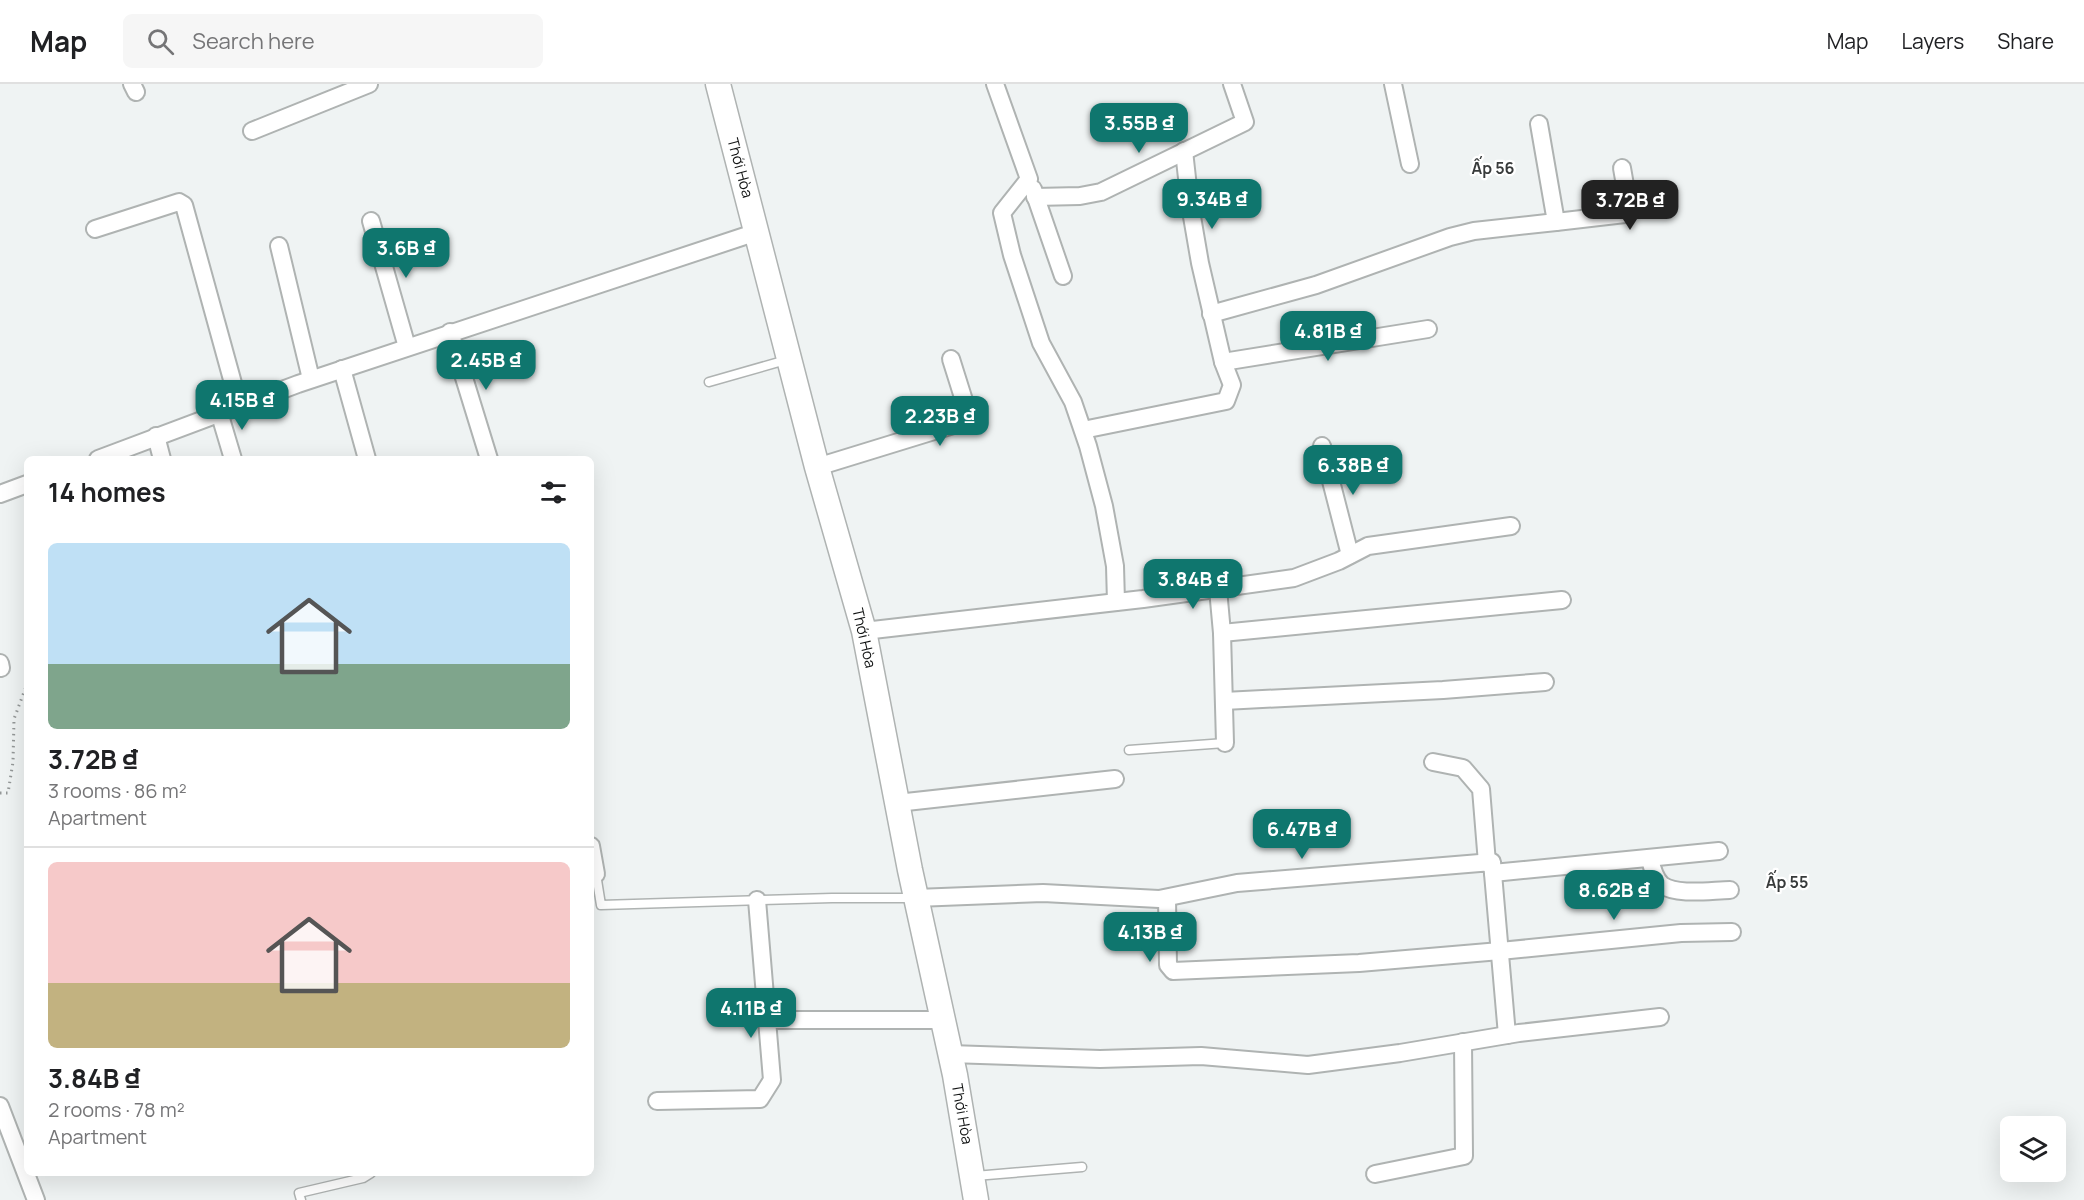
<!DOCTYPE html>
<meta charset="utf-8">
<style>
:root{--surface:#fff;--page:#f6f6f6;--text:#202124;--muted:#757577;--line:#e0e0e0;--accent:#0f766e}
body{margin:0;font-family:Manrope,sans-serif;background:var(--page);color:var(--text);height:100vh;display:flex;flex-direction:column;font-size:22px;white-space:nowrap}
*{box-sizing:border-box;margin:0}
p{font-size:20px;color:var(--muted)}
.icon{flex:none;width:33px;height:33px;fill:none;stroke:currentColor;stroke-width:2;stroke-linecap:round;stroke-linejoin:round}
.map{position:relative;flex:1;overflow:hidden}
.panel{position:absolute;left:24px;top:372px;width:570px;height:720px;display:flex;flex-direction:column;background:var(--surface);border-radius:9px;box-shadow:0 6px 24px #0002}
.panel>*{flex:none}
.fabs{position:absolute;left:2000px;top:1032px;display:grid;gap:12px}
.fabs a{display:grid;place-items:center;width:66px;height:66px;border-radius:9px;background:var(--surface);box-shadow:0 6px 24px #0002;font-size:30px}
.price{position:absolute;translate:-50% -51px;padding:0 14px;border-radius:12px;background:var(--accent);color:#fff;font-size:20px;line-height:39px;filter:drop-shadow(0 2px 3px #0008)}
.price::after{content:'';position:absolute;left:50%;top:36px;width:18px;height:14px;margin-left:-9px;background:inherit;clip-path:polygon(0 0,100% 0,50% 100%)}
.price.selected{background:#222;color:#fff}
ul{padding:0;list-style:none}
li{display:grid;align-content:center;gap:12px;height:318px;padding:0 24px}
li+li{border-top:2px solid var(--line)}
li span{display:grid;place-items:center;height:186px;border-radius:9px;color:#555}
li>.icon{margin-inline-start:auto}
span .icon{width:108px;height:108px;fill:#fffc;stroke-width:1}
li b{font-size:26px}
h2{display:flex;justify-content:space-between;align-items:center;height:72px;padding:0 24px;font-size:26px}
header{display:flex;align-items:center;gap:36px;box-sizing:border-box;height:84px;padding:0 30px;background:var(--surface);border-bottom:2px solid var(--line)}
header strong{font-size:28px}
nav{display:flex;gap:33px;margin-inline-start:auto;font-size:21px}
.search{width:420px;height:54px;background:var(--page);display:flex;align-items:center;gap:15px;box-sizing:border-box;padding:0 21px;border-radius:9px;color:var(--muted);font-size:22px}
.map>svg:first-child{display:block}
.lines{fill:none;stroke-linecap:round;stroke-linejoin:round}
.lane-casing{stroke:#afb3b2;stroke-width:11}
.street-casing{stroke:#afb3b2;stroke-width:20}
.secondary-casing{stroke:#afb3b2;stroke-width:27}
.path{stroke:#949898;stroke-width:3;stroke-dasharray:1.5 4.5;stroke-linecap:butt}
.lane{stroke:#fff;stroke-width:8}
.street{stroke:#fff;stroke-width:16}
.secondary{stroke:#fff;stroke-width:24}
.labels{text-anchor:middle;stroke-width:4.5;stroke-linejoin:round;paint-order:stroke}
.street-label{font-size:15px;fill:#111313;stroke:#fff}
.neighbourhood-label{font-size:16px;font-weight:bold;fill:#383b3b;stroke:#fff}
</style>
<header>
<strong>Map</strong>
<div class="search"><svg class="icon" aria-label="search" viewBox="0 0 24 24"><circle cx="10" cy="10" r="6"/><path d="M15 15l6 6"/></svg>Search here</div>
<nav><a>Map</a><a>Layers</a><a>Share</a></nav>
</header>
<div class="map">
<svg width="2084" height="1116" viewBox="0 0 2084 1116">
<rect width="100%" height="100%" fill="#eff3f3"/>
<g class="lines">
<g class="lane-casing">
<g id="lane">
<polyline points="709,298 786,276"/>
<polyline points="1129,666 1225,659"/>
<polyline points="596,790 601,821 832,814 913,814"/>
<polyline points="975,1092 1082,1083"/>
<polyline points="301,1116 299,1109 363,1094 371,1089"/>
</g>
</g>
<g class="street-casing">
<g id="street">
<polyline points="132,0 136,8"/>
<polyline points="995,0 1029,95 1002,129 1012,171 1041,259 1073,318 1088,362 1104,422 1115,482 1116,518"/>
<polyline points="1393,0 1410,80"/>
<polyline points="252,47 369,0"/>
<polyline points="1033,105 1063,192"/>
<polyline points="1035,113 1080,112 1101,108 1245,38 1232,0"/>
<polyline points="371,137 407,263"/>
<polyline points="1556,138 1625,130 1629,124 1622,84"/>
<polyline points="95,145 179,118 184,121 239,321"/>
<polyline points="279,162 311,295"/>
<polyline points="1211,230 1316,201 1450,153 1474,147 1556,138 1539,40"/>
<polyline points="450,248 489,375"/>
<polyline points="1223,278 1428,245"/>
<polyline points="342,285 367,375"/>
<polyline points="219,328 233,375"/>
<polyline points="1083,346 1226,317 1232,301 1223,278 1200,179 1190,121 1184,67"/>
<polyline points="156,352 162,375"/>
<polyline points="1322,362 1350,471"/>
<polyline points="98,375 298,300 757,148"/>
<polyline points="817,383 960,339 965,335 967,326 951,275"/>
<polyline points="0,410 27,400"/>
<polyline points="1218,505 1222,549 1225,659"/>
<polyline points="864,547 1143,515 1294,494 1339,477 1368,462 1511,442"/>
<polyline points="1222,549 1562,516"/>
<polyline points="0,579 1,584"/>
<polyline points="1224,617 1443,606 1545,598"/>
<polyline points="1433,678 1463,684 1481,705 1487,779"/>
<polyline points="897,719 1115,695"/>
<polyline points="591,762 596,790"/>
<path d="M1650 775C1652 784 1655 795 1662 801 1677 812 1713 806 1730 806"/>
<polyline points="1493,789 1719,767"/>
<polyline points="916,814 1043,809 1159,815 1237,799 1492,778 1507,951"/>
<polyline points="1167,814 1168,881 1173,887 1359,879 1500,867 1681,849 1732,848"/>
<polyline points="767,936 942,936"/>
<polyline points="950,970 1100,975 1201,972 1308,981 1400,969 1519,949 1660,933"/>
<polyline points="657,1017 760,1015 772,996 757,816"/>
<polyline points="0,1022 36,1116"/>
<polyline points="1375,1090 1464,1072 1463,958"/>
</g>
</g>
<g class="secondary-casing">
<polyline id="secondary" points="718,0 817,383 864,547 910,786 955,991 976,1116"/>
</g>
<polyline class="path" points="0,709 8,709 13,678 14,635 27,600"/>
<use href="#lane" class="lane"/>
<use href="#street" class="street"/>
<use href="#secondary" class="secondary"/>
</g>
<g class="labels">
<g class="street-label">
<text transform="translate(740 84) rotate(75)" y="5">Thới Hòa</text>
<text transform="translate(864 554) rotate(77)" y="5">Thới Hòa</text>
<text transform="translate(962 1030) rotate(80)" y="5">Thới Hòa</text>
</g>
<g class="neighbourhood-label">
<text x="1493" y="90">Ấp 56</text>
<text x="1787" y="804">Ấp 55</text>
</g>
</g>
</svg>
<div class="fabs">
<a><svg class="icon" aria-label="layers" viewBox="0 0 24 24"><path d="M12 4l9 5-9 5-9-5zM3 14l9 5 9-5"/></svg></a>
</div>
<b class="price" style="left:1139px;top:70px">3.55B ₫</b>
<b class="price" style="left:1212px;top:146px">9.34B ₫</b>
<b class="price selected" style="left:1630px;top:147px">3.72B ₫</b>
<b class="price" style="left:406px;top:195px">3.6B ₫</b>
<b class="price" style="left:1328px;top:278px">4.81B ₫</b>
<b class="price" style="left:486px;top:307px">2.45B ₫</b>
<b class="price" style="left:242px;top:347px">4.15B ₫</b>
<b class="price" style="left:940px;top:363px">2.23B ₫</b>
<b class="price" style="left:1353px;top:412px">6.38B ₫</b>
<b class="price" style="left:1193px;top:526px">3.84B ₫</b>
<b class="price" style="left:1302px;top:776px">6.47B ₫</b>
<b class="price" style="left:1614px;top:837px">8.62B ₫</b>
<b class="price" style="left:1150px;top:879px">4.13B ₫</b>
<b class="price" style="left:751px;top:955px">4.11B ₫</b>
<section class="panel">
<h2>14 homes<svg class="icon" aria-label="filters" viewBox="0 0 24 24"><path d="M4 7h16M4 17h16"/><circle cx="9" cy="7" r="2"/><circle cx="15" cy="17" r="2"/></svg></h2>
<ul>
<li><span style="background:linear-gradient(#bfe0f5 65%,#7fa58c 0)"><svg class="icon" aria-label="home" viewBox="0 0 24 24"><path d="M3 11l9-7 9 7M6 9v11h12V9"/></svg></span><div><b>3.72B ₫</b><p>3 rooms · 86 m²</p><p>Apartment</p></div></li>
<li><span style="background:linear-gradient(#f6c9c9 65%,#c2b280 0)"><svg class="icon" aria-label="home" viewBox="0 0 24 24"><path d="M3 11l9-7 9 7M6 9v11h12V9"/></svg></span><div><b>3.84B ₫</b><p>2 rooms · 78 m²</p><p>Apartment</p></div></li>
</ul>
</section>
</div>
